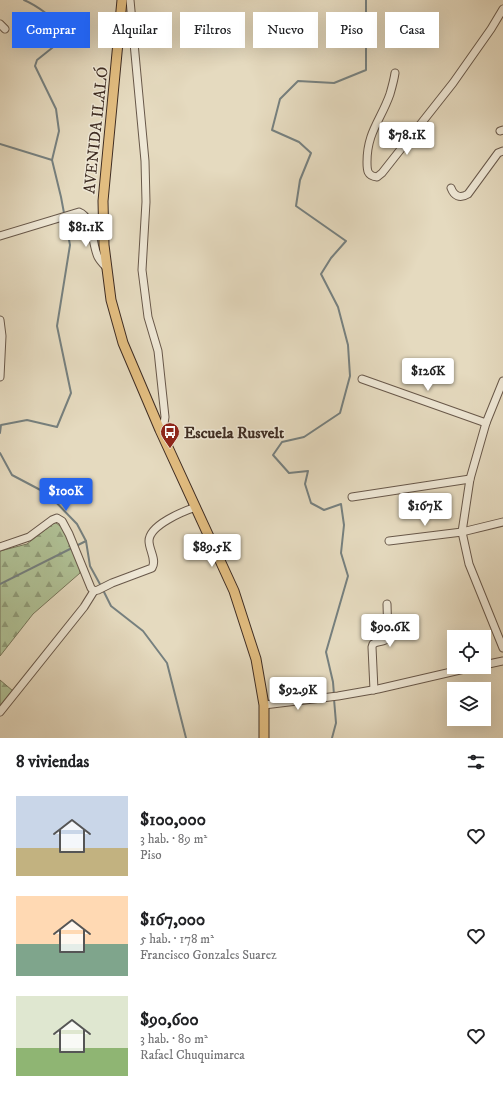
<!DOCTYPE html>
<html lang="es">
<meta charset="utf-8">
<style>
:root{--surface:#fff;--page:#f2f2f2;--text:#202124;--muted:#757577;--accent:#2563eb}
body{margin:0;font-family:"IM FELL DW Pica",serif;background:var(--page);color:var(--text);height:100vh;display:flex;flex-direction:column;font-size:15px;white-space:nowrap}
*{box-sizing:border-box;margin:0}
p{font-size:13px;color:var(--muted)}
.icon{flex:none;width:22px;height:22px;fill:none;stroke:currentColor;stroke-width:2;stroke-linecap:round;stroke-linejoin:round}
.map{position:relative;height:738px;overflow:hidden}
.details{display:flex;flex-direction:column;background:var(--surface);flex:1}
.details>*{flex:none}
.hud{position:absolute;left:12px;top:12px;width:479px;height:36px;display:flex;gap:8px}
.buttons{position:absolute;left:447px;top:630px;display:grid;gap:8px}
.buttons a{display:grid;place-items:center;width:44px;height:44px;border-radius:0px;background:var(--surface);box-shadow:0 4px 16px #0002;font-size:20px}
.price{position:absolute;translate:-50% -34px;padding:0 9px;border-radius:4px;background:#fff;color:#222;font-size:13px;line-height:26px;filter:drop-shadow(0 1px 2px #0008)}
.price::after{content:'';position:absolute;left:50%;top:24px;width:12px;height:9px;margin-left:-6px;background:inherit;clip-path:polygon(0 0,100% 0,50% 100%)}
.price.active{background:var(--accent);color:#fff}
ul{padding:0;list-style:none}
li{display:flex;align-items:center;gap:12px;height:100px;padding:0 16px}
li span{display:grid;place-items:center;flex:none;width:112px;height:80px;border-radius:0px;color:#555}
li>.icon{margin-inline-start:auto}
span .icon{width:48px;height:48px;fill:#fffc;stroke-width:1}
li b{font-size:17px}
h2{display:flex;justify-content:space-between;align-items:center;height:48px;padding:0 16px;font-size:17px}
.chip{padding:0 14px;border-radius:0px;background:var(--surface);box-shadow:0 4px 16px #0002;font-size:14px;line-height:36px}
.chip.active{background:var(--accent);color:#fff}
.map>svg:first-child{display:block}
.forest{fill:url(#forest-firs);stroke:#78775c}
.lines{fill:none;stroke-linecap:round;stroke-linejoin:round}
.stream{stroke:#76807f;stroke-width:2}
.minor-casing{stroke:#68584a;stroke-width:9}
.major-casing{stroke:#3f2d23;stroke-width:11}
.minor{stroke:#eee7d5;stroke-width:7}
.major{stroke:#e2bd80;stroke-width:9}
.labels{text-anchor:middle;stroke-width:3;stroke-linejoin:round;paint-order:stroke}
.street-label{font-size:16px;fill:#3f2d23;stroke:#eee7d5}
.poi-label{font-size:16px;font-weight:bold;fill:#3f2d23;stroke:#eee7d5;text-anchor:start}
</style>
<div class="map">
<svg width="503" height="738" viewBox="0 0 503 738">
<defs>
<pattern id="forest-firs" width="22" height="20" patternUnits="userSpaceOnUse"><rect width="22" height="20" fill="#b0c196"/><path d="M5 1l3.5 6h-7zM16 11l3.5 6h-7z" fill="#919d7a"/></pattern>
</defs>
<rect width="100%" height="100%" fill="#e5dabf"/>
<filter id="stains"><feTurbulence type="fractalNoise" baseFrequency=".005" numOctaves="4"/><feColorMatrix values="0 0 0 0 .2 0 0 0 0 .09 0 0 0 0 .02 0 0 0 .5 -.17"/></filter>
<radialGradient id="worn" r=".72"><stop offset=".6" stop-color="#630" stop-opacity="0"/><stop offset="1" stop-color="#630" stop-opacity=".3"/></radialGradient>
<g class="forest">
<polygon points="55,522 70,534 79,555 80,573 33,614 0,656 0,551 27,544"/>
<polygon points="0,680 13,691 0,710"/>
</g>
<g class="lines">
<g class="stream">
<polyline points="0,144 52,160"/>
<path d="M0 433 1 425 27 420 57 427 71 393 57 326 70 245 61 197 52 160 59 131 56 109 35 66 37 60 62 40 63 30C56 19 36 5 24 0"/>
<polyline points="0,453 12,475 48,494 77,524 86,541 90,566 101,586"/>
<polyline points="76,546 86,541"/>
<polyline points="0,584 72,548"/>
<polyline points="103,590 111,606 143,631 167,663 186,738"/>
<polyline points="334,695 333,682 326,652 348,576 341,553 344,525 341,504 324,510 311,503 305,484 308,471 289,473 273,455 282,442 304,437 340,413 350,376 348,345 338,307 321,274 331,258 346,241 296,206 300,180 311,153 299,142 272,130 280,99 298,81 334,83 366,70 366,0"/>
<polyline points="332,738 336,723 334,699"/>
</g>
<g class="minor-casing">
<g id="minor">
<polyline points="130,0 145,161 146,202 142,270 148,317 158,351 165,417 164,424 160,430"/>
<polyline points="0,24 5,29"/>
<path d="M395 73C394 80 392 87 390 94 381 120 367 132 367 162 367 170 367 176 377 177L382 173 453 83 491 29 503 9"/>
<polyline points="500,131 503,130"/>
<path d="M451 188C454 196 460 199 468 194L498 153 503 151"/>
<path d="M0 236 79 212C93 217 92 245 98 257 100 261 103 264 106 267"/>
<polyline points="0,320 2,336 0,377"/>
<polyline points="362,379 486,423"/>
<polyline points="503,381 486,423 470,479 462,532 469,564 503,648"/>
<polyline points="352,497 470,479"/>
<polyline points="389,541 462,532 503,522"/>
<path d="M0 547 29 537 52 520 57 518 62 521 69 534 91 588 94 591 98 590 112 583 152 568C157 560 149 550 149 541 149 525 184 511 196 507"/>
<polyline points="484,665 503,661"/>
<path d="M374 690 372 647 373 644C378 640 384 643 388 638L387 604"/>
<polyline points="264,705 338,696 378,689 473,667"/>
<polyline points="0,712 84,607 94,591"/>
</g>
</g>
<g class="major-casing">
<polyline id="major" points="122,0 103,201 104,245 111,300 123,343 160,430 234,591 256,659 264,705 264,738"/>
</g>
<use href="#minor" class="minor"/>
<use href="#major" class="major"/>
</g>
<defs>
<g id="bus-pin" transform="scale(1)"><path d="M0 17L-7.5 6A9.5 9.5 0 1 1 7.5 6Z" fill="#8f2418" stroke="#eee7d5"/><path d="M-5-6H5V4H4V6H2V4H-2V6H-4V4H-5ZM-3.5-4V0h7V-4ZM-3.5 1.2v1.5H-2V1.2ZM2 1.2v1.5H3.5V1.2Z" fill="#fff"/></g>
</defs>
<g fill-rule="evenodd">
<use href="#bus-pin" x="170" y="432"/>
</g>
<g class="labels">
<g class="street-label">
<text transform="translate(95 130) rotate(-84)" y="6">AVENIDA ILALÓ</text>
</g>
<g class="poi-label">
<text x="184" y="438">Escuela Rusvelt</text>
</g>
</g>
<rect width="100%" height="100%" filter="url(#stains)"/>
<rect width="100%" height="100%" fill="url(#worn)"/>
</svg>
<div class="buttons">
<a><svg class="icon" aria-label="locate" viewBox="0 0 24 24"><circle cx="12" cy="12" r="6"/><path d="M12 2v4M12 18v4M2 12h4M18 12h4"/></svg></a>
<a><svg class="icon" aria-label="layers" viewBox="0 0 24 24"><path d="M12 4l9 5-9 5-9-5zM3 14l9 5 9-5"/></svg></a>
</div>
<b class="price" style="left:407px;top:156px">$78.1K</b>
<b class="price" style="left:86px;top:248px">$81.1K</b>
<b class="price" style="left:428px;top:392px">$126K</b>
<b class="price active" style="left:66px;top:512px">$100K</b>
<b class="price" style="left:425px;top:527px">$167K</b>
<b class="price" style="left:212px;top:568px">$89.5K</b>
<b class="price" style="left:390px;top:648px">$90.6K</b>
<b class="price" style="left:298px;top:711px">$92.9K</b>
<div class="hud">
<a class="chip active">Comprar</a>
<a class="chip">Alquilar</a>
<a class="chip">Filtros</a>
<a class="chip">Nuevo</a>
<a class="chip">Piso</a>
<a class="chip">Casa</a>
</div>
</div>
<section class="details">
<h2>8 viviendas<svg class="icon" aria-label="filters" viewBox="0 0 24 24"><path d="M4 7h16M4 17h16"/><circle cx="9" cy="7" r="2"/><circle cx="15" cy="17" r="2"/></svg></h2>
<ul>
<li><span style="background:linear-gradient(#c9d6e8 65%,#c2b280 0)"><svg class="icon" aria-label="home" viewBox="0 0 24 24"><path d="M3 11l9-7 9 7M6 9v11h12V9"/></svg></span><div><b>$100,000</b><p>3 hab. · 89 m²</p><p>Piso</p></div><svg class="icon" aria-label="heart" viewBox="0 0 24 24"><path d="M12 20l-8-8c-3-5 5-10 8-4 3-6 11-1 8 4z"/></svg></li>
<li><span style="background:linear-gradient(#ffd9b3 60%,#7fa58c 0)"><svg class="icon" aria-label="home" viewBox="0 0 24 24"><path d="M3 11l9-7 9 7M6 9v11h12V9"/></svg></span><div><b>$167,000</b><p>5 hab. · 178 m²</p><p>Francisco Gonzales Suarez</p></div><svg class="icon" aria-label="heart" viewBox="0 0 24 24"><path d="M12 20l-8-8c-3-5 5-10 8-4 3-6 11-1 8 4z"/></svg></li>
<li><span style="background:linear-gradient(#dfe7d0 65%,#8fb573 0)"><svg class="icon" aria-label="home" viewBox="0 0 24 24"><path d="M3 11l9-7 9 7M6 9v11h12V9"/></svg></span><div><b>$90,600</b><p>3 hab. · 80 m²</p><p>Rafael Chuquimarca</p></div><svg class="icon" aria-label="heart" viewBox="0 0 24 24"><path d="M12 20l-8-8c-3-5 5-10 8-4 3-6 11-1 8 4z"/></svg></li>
</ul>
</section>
